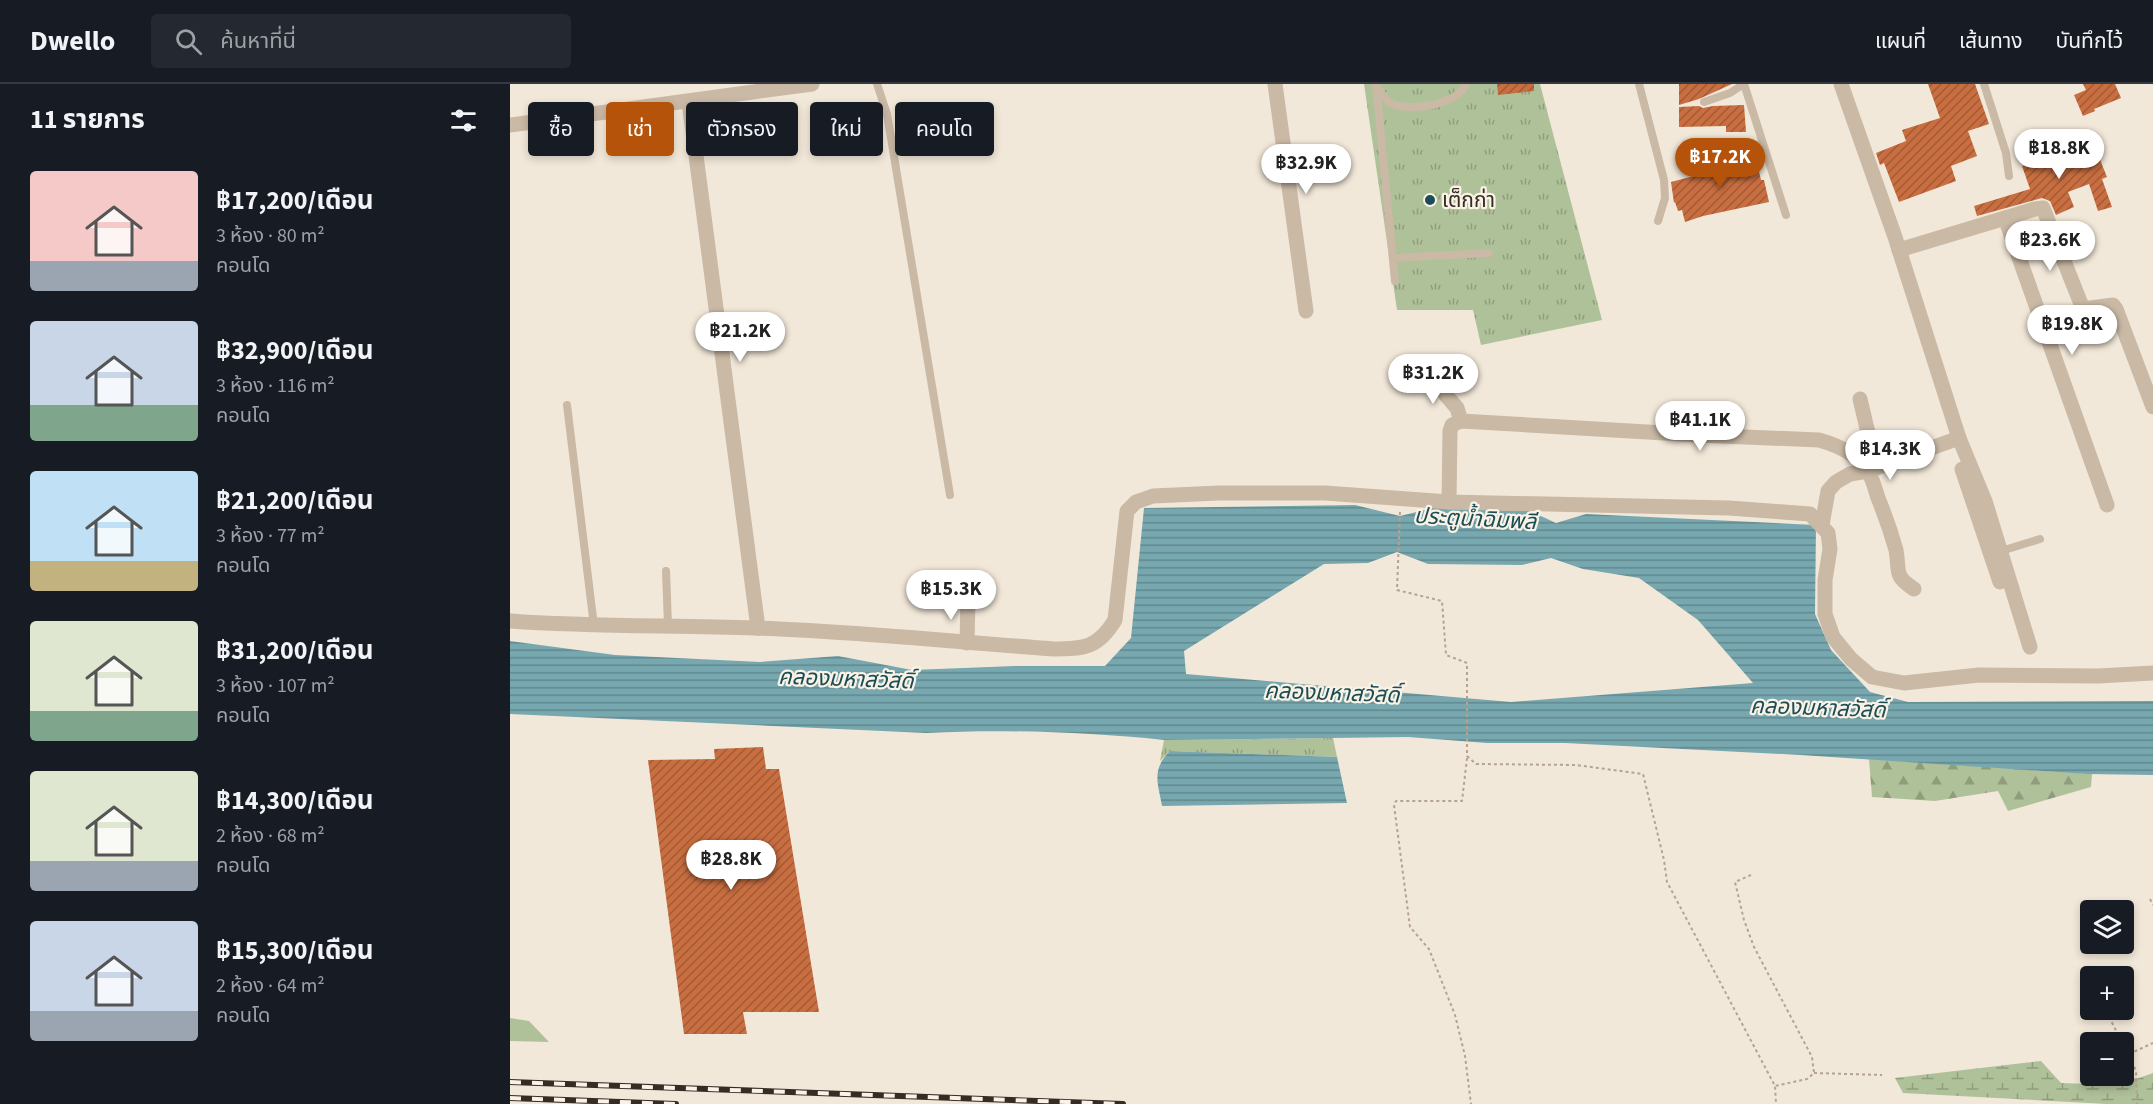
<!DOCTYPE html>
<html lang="th">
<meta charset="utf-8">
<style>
:root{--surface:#171b24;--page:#242831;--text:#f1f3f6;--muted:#9ea1a6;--line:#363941;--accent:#b45309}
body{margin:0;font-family:"Source Sans 3","Noto Sans Thai",sans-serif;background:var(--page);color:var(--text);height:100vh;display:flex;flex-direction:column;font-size:22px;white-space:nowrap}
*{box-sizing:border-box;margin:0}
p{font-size:20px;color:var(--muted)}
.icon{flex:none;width:33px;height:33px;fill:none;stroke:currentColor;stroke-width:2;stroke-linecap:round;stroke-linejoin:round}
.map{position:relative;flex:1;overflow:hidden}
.side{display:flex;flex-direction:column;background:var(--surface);width:510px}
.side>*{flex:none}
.hud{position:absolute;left:18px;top:18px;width:570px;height:54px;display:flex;gap:12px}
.tools{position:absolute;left:1570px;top:816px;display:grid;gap:12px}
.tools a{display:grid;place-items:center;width:54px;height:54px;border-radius:6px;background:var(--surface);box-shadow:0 3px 9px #0003;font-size:30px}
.price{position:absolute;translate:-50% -51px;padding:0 14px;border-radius:21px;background:#fff;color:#222;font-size:20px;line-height:39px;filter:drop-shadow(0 2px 3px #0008)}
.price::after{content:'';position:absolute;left:50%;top:36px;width:18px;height:14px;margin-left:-9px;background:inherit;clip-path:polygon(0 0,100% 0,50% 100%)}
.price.on{background:var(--accent);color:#fff}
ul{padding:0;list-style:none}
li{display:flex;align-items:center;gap:18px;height:150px;padding:0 30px}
li span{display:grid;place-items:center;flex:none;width:168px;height:120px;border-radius:6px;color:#555}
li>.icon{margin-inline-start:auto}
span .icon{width:72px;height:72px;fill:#fffc;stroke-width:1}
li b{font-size:26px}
h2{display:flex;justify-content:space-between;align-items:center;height:72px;padding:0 30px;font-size:26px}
.tag{padding:0 21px;border-radius:6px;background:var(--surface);box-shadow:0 3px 9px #0003;font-size:21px;line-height:54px}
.tag.on{background:var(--accent);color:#fff}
header{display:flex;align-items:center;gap:36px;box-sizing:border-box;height:84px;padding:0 30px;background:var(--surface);border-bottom:2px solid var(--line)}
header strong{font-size:28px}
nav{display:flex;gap:33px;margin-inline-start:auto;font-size:21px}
.search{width:420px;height:54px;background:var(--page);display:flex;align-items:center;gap:15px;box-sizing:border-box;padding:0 21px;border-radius:6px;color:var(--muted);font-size:22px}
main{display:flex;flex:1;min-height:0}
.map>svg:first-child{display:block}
.grass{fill:url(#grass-tufts)}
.forest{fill:url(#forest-firs)}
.wetland{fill:url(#wetland-marsh)}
.garden{fill:#afc199}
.water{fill:url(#water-rules);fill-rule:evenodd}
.building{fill:url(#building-hatch)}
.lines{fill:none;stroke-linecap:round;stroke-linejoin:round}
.path{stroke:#b5a38f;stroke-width:2;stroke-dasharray:3 3;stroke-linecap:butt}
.service{stroke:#cab9a5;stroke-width:8}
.minor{stroke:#cab9a5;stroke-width:15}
.tertiary{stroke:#cab9a5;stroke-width:15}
.rail-casing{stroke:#352c26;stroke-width:6}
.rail{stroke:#f9f2e5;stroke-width:4;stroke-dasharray:11;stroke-linecap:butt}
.poi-dot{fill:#1b4d57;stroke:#f9f2e5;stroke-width:2}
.labels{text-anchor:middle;stroke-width:4.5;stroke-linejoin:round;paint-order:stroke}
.poi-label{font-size:21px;fill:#352c26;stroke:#f9f2e5;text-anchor:start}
.water-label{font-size:22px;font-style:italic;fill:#1b4d57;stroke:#f9f2e5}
</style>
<header>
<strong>Dwello</strong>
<div class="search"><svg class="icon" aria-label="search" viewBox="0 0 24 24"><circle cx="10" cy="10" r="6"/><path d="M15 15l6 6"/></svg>ค้นหาที่นี่</div>
<nav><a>แผนที่</a><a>เส้นทาง</a><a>บันทึกไว้</a></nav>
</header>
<main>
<section class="side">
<h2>11 รายการ<svg class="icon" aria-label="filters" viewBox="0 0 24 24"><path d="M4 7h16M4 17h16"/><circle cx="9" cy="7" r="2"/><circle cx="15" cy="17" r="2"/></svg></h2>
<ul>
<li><span style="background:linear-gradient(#f6c9c9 75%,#9aa5b1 0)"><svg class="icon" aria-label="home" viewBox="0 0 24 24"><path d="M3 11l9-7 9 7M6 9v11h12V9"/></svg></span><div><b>฿17,200/เดือน</b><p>3 ห้อง · 80 m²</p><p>คอนโด</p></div></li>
<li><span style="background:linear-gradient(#c9d6e8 70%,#7fa58c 0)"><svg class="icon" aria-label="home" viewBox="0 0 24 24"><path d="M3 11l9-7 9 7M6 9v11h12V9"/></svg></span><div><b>฿32,900/เดือน</b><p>3 ห้อง · 116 m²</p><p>คอนโด</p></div></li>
<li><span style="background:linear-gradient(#bfe0f5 75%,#c2b280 0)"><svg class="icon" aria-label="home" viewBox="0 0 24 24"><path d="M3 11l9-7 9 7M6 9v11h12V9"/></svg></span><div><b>฿21,200/เดือน</b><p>3 ห้อง · 77 m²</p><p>คอนโด</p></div></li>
<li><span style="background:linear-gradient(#dfe7d0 75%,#7fa58c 0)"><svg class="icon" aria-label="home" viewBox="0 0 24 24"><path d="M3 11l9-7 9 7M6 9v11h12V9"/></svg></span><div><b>฿31,200/เดือน</b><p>3 ห้อง · 107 m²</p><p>คอนโด</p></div></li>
<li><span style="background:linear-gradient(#dfe7d0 75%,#9aa5b1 0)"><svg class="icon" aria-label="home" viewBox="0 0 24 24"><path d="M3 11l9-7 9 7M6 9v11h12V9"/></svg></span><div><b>฿14,300/เดือน</b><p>2 ห้อง · 68 m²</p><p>คอนโด</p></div></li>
<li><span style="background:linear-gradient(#c9d6e8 75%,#9aa5b1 0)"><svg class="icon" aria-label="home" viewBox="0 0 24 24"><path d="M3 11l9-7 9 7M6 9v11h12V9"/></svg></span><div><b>฿15,300/เดือน</b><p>2 ห้อง · 64 m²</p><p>คอนโด</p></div></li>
</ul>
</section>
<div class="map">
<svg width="1643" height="1020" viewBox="0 0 1643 1020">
<defs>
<pattern id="grass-tufts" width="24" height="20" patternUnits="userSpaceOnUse" patternTransform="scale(1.5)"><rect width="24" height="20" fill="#afc199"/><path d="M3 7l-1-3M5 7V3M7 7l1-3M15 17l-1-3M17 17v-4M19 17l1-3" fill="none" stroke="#8f9d7d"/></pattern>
<pattern id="forest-firs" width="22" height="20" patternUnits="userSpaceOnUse" patternTransform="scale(1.5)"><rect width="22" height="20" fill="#afc199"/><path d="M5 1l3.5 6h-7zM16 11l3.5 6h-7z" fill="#8f9d7d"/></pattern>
<pattern id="wetland-marsh" width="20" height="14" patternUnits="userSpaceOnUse" patternTransform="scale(1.5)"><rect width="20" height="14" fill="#afc199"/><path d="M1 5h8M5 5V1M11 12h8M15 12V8" fill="none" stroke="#8f9d7d"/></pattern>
<pattern id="water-rules" width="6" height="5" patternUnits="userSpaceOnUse" patternTransform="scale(1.5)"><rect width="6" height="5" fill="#77a7af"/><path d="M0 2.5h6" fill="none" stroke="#62888e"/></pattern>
<pattern id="building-hatch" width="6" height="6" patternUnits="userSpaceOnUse" patternTransform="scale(1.5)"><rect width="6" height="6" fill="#c86e41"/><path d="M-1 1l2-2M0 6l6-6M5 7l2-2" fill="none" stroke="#a35b36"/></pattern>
</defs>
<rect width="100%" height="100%" fill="#f2e8d9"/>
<g class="grass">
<polygon points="854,0 1030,0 1092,236 971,261 963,226 887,226"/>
<polygon points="823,654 827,673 660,667 650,677 654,656"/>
</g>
<polygon class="forest" points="1359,675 1582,690 1581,703 1498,727 1488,707 1425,717 1362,713"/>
<polygon class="wetland" points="1531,977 1551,999 1609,1001 1643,989 1643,1020 1597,1020 1393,1009 1385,994"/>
<polygon class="garden" points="0,934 19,937 39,958 0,957"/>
<g class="water">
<path d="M845 421 890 432 923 424 1020 427 1046 439 1076 430 1306 441 1305 530 1321 566 1360 608 1398 618 1643 617V691L1577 690 1291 671 1055 659H977L898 653 654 656C576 648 495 645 416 649L0 630V557L105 571 250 578 328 572 402 586 505 582H595L621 554 634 424ZM887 468 918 480 1012 481 1041 474 1073 485 1129 494 1188 536 1243 599 1001 618 676 590 674 567 814 480 858 479Z"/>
<path d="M660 667 827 673 837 719 652 722C648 699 641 686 660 667Z"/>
</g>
<g class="building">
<polygon points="987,0 1024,0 1024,7 988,11"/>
<polygon points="1169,0 1222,0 1189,15 1169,21"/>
<polygon points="1418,0 1465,0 1479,40 1458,47 1467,72 1441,82 1446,97 1389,118 1374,79 1370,81 1366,69 1396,57 1392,46 1430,34"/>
<polygon points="1573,0 1605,0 1611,14 1584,25 1585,27 1573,32 1564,11 1576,6"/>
<polygon points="1234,21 1236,48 1216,48 1216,42 1169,43 1169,23 1189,22 1193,24 1203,22"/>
<polygon points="1580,51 1597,93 1592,95 1602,123 1588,127 1579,100 1558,108 1564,123 1546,131 1540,117 1532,114 1467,132 1464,122 1520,105 1512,82 1546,70 1545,66"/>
<polygon points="1245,71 1251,96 1254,96 1259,118 1193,132 1175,138 1172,126 1168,127 1165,118 1164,119 1161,98 1184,92 1184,90 1187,89 1186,86"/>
<polygon points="253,663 256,685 269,685 309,928 233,928 237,950 174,950 138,676 205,675 204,665"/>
</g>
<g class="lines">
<g class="path">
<polyline points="890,428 887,506 932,517 936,571 957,579 957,672 966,680 1066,681 1133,690 1154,776 1157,798 1265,1002 1266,1020"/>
<polyline points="957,674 952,717 886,717 884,721 900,843 919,865 945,931 955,972 961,1020"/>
<polyline points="1241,791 1225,798 1234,836 1244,863 1302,973 1304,989 1297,995 1265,1002"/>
<polyline points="1640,815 1643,821"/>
<polyline points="1599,933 1612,958"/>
<polyline points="1614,961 1626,987 1627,1020"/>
<polyline points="1619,970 1643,959"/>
<path d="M1572 987C1589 996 1608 999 1627 995"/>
<polyline points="1304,989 1372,991"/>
</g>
<g class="service">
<polyline points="367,0 377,30 440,411"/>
<polyline points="866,0 885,197"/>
<polyline points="1129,0 1154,96 1155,114 1148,137"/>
<polyline points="1234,0 1276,131"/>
<polyline points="1474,0 1496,69 1499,92"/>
<path d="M866 2C871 8 876 17 882 20 901 28 949 20 956 0"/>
<polyline points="1194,18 1220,9 1234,0"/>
<polyline points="883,174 979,169"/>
<polyline points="57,321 84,542"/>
<polyline points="1491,467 1530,455"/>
<polyline points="156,487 158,541"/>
</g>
<g class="minor">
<polyline points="765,0 796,227"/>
<polyline points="1331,0 1385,153 1449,354 1475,417 1520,563"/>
<polyline points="179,18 248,544"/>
<polyline points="1495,134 1597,421"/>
<polyline points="1389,166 1525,125 1533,124 1573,225 1603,221 1606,225 1643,323"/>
<polyline points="931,295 935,310 947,324 951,337"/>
<polyline points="1350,315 1363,370 1368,383"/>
<polyline points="1452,385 1490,498"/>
<path d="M939 418 940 347 942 341 951 337 1188 351 1309 356C1327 361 1348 370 1358 388 1363 395 1365 405 1368 414 1375 431 1381 448 1386 466 1390 488 1383 491 1404 505"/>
<polyline points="1312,441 1318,407 1326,398 1340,390 1358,387 1449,354"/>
<path d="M0 537C82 543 163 541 245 544 345 547 445 558 544 565 574 565 588 564 605 536L617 427 626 418 643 412 709 409H815L939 418 1219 424 1300 430 1318 449 1320 465 1315 496V530L1323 553 1341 575 1362 593 1394 599 1469 591 1588 592 1643 589"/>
<polyline points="457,559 458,516"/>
</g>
<polyline class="tertiary" points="0,41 302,0"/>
<g class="rail-casing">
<g id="rail">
<polyline points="0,998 613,1020"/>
<polyline points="0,1014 166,1020"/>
</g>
</g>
<use href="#rail" class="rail"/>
</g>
<circle class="poi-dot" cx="920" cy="116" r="6"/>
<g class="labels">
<g class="poi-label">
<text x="932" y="123">เต็กก่า</text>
</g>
<g class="water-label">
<text transform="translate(965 434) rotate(3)" y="8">ประตูน้ำฉิมพลี</text>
<text transform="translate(336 594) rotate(2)" y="8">คลองมหาสวัสดิ์</text>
<text transform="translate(822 608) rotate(2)" y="8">คลองมหาสวัสดิ์</text>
<text transform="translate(1308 623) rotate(2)" y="8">คลองมหาสวัสดิ์</text>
</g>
</g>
</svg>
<div class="tools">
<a><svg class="icon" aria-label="layers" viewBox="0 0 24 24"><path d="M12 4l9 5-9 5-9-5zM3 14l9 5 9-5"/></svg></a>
<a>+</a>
<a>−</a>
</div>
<b class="price" style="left:1549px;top:96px">฿18.8K</b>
<b class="price on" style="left:1210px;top:105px">฿17.2K</b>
<b class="price" style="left:796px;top:111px">฿32.9K</b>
<b class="price" style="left:1540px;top:188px">฿23.6K</b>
<b class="price" style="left:1562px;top:272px">฿19.8K</b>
<b class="price" style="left:230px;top:279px">฿21.2K</b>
<b class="price" style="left:923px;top:321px">฿31.2K</b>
<b class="price" style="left:1190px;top:368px">฿41.1K</b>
<b class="price" style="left:1380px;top:397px">฿14.3K</b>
<b class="price" style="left:441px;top:537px">฿15.3K</b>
<b class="price" style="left:221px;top:807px">฿28.8K</b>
<div class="hud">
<a class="tag">ซื้อ</a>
<a class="tag on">เช่า</a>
<a class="tag">ตัวกรอง</a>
<a class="tag">ใหม่</a>
<a class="tag">คอนโด</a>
</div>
</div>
</main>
